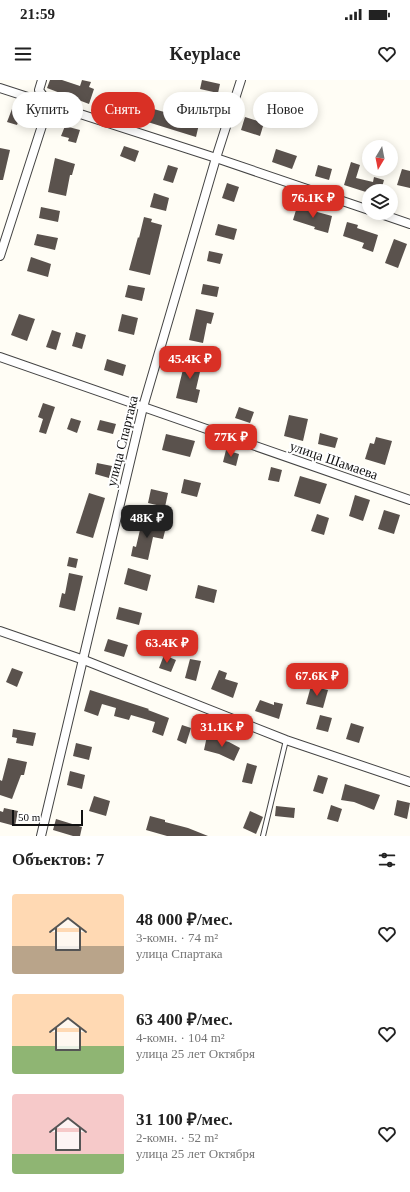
<!DOCTYPE html>
<html lang="ru">
<meta charset="utf-8">
<style>
:root{--surface:#fff;--page:#f2f2f2;--text:#222;--muted:#767676;--accent:#d93025}
body{margin:0;font-family:Georgia,serif;background:var(--page);color:var(--text);height:100vh;display:flex;flex-direction:column;font-size:15px;white-space:nowrap}
*{box-sizing:border-box;margin:0}
p{font-size:13px;color:var(--muted)}
.icon{flex:none;width:22px;height:22px;fill:none;stroke:currentColor;stroke-width:2;stroke-linecap:round;stroke-linejoin:round}
.map{position:relative;height:756px;overflow:hidden}
.sheet{display:flex;flex-direction:column;background:var(--surface);flex:1}
.sheet>*{flex:none}
.banner{position:absolute;left:12px;top:12px;width:386px;height:36px;display:flex;gap:8px}
.needle{width:26px;rotate:190deg}
.controls{position:absolute;left:362px;top:60px;display:grid;gap:8px}
.controls a{display:grid;place-items:center;width:36px;height:36px;border-radius:50%;background:var(--surface);box-shadow:0 2px 10px #0003;font-size:20px}
.scale{position:absolute;left:12px;bottom:10px;width:71px;box-sizing:border-box;padding-left:4px;border:2px solid #111;border-top:0;font-size:11px;line-height:14px;white-space:nowrap;color:#111;-webkit-text-stroke:3px #fff;paint-order:stroke}
.price{position:absolute;translate:-50% -34px;padding:0 9px;border-radius:8px;background:var(--accent);color:#fff;font-size:13px;line-height:26px;filter:drop-shadow(0 1px 2px #0008)}
.price::after{content:'';position:absolute;left:50%;top:24px;width:12px;height:9px;margin-left:-6px;background:inherit;clip-path:polygon(0 0,100% 0,50% 100%)}
.price.current{background:#222;color:#fff}
ul{padding:0;list-style:none}
li{display:flex;align-items:center;gap:12px;height:100px;padding:0 12px}
li span{display:grid;place-items:center;flex:none;width:112px;height:80px;border-radius:4px;color:#555}
li>.icon{margin-inline-start:auto}
span .icon{width:48px;height:48px;fill:#fffc;stroke-width:1}
li b{font-size:17px}
h2{display:flex;justify-content:space-between;align-items:center;height:48px;padding:0 12px;font-size:17px}
.chip{padding:0 14px;border-radius:18px;background:var(--surface);box-shadow:0 2px 10px #0003;font-size:14px;line-height:36px}
.chip.current{background:var(--accent);color:#fff}
.status{display:flex;justify-content:space-between;align-items:center;height:28px;padding:0 20px;background:var(--surface);direction:ltr}
.status svg{height:11px;fill:currentColor}
header{display:flex;justify-content:space-between;align-items:center;height:52px;padding:0 12px;background:var(--surface);font-size:18px;font-weight:600}
.map>svg:first-child{display:block}
.building{fill:#5a524d}
.lines{fill:none;stroke-linecap:round;stroke-linejoin:round}
.service-casing{stroke:#444;stroke-width:6}
.minor-casing{stroke:#444;stroke-width:10}
.service{stroke:#fff;stroke-width:4}
.minor{stroke:#fff;stroke-width:8}
.labels{text-anchor:middle;stroke-width:4;stroke-linejoin:round;paint-order:stroke}
.street-label{font-size:14px;fill:#111;stroke:#fff}
</style>
<div class="status"><b>21:59</b><svg viewBox="0 0 49 12"><path d="M0 12V9h3v3zM5 12V6h3v6zM10 12V3h3v9zM15 12V0h3v12zM26 1h20v11H26zM47 4h2v5h-2z"/></svg></div>
<header><svg class="icon" aria-label="menu" viewBox="0 0 24 24"><path d="M4 6h16M4 12h16M4 18h16"/></svg>Keyplace<svg class="icon" aria-label="heart" viewBox="0 0 24 24"><path d="M12 20l-8-8c-3-5 5-10 8-4 3-6 11-1 8 4z"/></svg></header>
<div class="map">
<svg width="410" height="756" viewBox="0 0 410 756">
<rect width="100%" height="100%" fill="#fffdf5"/>
<g class="building">
<polygon points="50,0 62,0 80,6 82,0 91,2 89,7 94,9 89,24 47,8"/>
<polygon points="202,0 220,4 218,13 200,9"/>
<polygon points="111,15 126,20 124,27 117,25 115,32 106,30"/>
<polygon points="143,26 182,37 182,35 200,40 196,57 138,39"/>
<polygon points="12,29 22,32 17,45 7,42"/>
<polygon points="245,37 264,43 260,56 241,50"/>
<polygon points="65,46 80,50 76,63 68,61 69,58 61,56"/>
<polygon points="124,66 139,71 135,82 120,76"/>
<polygon points="0,68 10,70 3,100 0,100"/>
<polygon points="276,69 297,76 292,89 272,82"/>
<polygon points="55,78 75,84 72,95 70,95 66,116 48,112"/>
<polygon points="351,82 360,85 356,98 373,102 374,97 384,100 381,111 369,111 369,113 344,105"/>
<polygon points="168,85 178,88 173,103 163,100"/>
<polygon points="318,85 332,89 329,100 315,96"/>
<polygon points="402,89 410,91 410,108 397,105"/>
<polygon points="227,103 239,107 234,122 222,118"/>
<polygon points="154,113 169,118 166,131 150,127"/>
<polygon points="300,126 311,129 310,130 332,136 328,153 314,149 315,147 293,140 296,130 299,130"/>
<polygon points="41,127 60,131 58,142 39,138"/>
<polygon points="144,137 152,139 151,142 162,145 150,195 129,190 138,157 139,158"/>
<polygon points="347,142 358,145 357,148 378,155 373,172 362,168 364,163 343,156"/>
<polygon points="218,144 237,149 234,160 215,155"/>
<polygon points="37,154 58,158 55,170 34,165"/>
<polygon points="394,159 407,164 398,188 385,183"/>
<polygon points="209,171 223,174 220,184 207,181"/>
<polygon points="31,177 51,184 48,197 27,191"/>
<polygon points="203,204 219,207 217,217 201,214"/>
<polygon points="128,205 145,208 142,221 125,217"/>
<polygon points="196,229 214,233 211,244 207,243 203,263 189,260"/>
<polygon points="19,234 35,239 27,261 11,255"/>
<polygon points="122,234 138,238 134,255 118,251"/>
<polygon points="52,250 61,253 56,270 46,267"/>
<polygon points="76,252 86,255 82,269 72,266"/>
<polygon points="192,276 203,279 196,309 200,310 197,323 176,318 186,277 192,278"/>
<polygon points="107,279 126,285 123,296 104,290"/>
<polygon points="43,323 55,327 46,354 39,352 43,339 38,337"/>
<polygon points="239,327 254,332 250,343 235,338"/>
<polygon points="289,335 308,339 303,361 284,356"/>
<polygon points="71,338 81,341 77,353 67,349"/>
<polygon points="100,340 116,344 113,354 97,350"/>
<polygon points="320,353 338,358 335,368 318,364"/>
<polygon points="166,354 195,361 190,377 162,370"/>
<polygon points="376,357 392,361 385,385 365,379 370,363 374,364"/>
<polygon points="226,370 239,374 236,386 223,382"/>
<polygon points="97,383 112,386 109,398 95,394"/>
<polygon points="271,387 282,390 279,402 268,400"/>
<polygon points="300,396 327,404 320,424 294,416"/>
<polygon points="184,399 201,403 197,417 181,413"/>
<polygon points="151,409 168,413 165,427 148,423"/>
<polygon points="89,413 105,418 93,458 76,453"/>
<polygon points="355,415 370,420 363,441 349,436"/>
<polygon points="384,430 400,435 394,454 378,449"/>
<polygon points="317,434 329,438 324,455 311,451"/>
<polygon points="142,441 166,447 163,459 153,457 148,480 131,476 133,466 136,467"/>
<polygon points="69,477 78,479 76,488 67,486"/>
<polygon points="128,488 151,495 147,511 124,504"/>
<polygon points="69,493 83,496 75,531 59,527 62,513 65,514"/>
<polygon points="198,505 217,510 214,523 195,518"/>
<polygon points="119,527 142,533 139,545 116,539"/>
<polygon points="108,559 128,565 124,577 104,571"/>
<polygon points="164,575 176,580 171,592 159,588"/>
<polygon points="190,579 201,581 196,601 185,598"/>
<polygon points="12,588 23,592 17,607 6,602"/>
<polygon points="219,590 227,593 225,599 238,603 233,618 211,609"/>
<polygon points="311,606 328,610 323,628 306,624"/>
<polygon points="90,610 149,629 148,630 169,638 163,656 152,652 155,642 131,635 129,640 114,636 116,628 102,624 98,636 84,631"/>
<polygon points="260,620 274,625 274,622 283,624 279,639 255,631"/>
<polygon points="320,635 332,638 328,652 316,649"/>
<polygon points="351,643 364,647 359,663 346,659"/>
<polygon points="182,645 191,648 186,664 177,660"/>
<polygon points="13,649 36,653 33,666 16,663 17,658 12,657"/>
<polygon points="207,656 229,662 240,668 234,681 219,674 204,670"/>
<polygon points="76,663 92,667 89,680 73,676"/>
<polygon points="8,678 27,682 24,695 21,695 12,719 0,715 0,700 2,701"/>
<polygon points="247,683 257,686 252,704 242,702"/>
<polygon points="70,691 85,695 82,709 67,705"/>
<polygon points="318,695 328,698 323,714 313,711"/>
<polygon points="345,704 380,715 374,730 354,722 341,720"/>
<polygon points="94,716 110,721 106,736 89,731"/>
<polygon points="397,720 410,723 407,739 394,735"/>
<polygon points="331,725 342,729 338,742 327,739"/>
<polygon points="276,726 295,728 294,738 275,736"/>
<polygon points="4,728 18,731 15,746 0,742 0,731 3,732"/>
<polygon points="250,731 263,737 256,754 243,748"/>
<polygon points="150,736 165,740 165,742 188,748 208,756 167,756 146,750"/>
<polygon points="56,739 82,747 80,756 73,756 53,750"/>
</g>
<g class="lines">
<g class="service-casing">
<polyline id="service" points="263,756 286,660"/>
</g>
<g class="minor-casing">
<g id="minor">
<polyline points="0,8 216,78 369,130"/>
<polyline points="378,133 410,144"/>
<polyline points="0,176 49,24 39,10 42,0"/>
<polyline points="0,277 410,420"/>
<polyline points="0,551 84,580 286,660 410,702"/>
<polyline points="41,756 143,327 216,78 241,0"/>
</g>
</g>
<use href="#service" class="service"/>
<use href="#minor" class="minor"/>
</g>
<g class="labels">
<g class="street-label">
<text transform="translate(122 361) rotate(-76)" y="5">улица Спартака</text>
<text transform="translate(334 380) rotate(19)" y="5">улица Шамаева</text>
</g>
</g>
</svg>
<div class="controls">
<a><svg class="needle" viewBox="-14 -14 28 28"><path d="M0-13l5 13h-10z" fill="#e53935"/><path d="M0 13l5-13h-10z" fill="#767676"/></svg></a>
<a><svg class="icon" aria-label="layers" viewBox="0 0 24 24"><path d="M12 4l9 5-9 5-9-5zM3 14l9 5 9-5"/></svg></a>
</div>
<div class="scale">50 m</div>
<b class="price" style="left:313px;top:139px">76.1K ₽</b>
<b class="price" style="left:190px;top:300px">45.4K ₽</b>
<b class="price" style="left:231px;top:378px">77K ₽</b>
<b class="price current" style="left:147px;top:459px">48K ₽</b>
<b class="price" style="left:167px;top:584px">63.4K ₽</b>
<b class="price" style="left:317px;top:617px">67.6K ₽</b>
<b class="price" style="left:222px;top:668px">31.1K ₽</b>
<div class="banner">
<a class="chip">Купить</a>
<a class="chip current">Снять</a>
<a class="chip">Фильтры</a>
<a class="chip">Новое</a>
</div>
</div>
<section class="sheet">
<h2>Объектов: 7<svg class="icon" aria-label="filters" viewBox="0 0 24 24"><path d="M4 7h16M4 17h16"/><circle cx="9" cy="7" r="2"/><circle cx="15" cy="17" r="2"/></svg></h2>
<ul>
<li><span style="background:linear-gradient(#ffd9b3 65%,#b9a48a 0)"><svg class="icon" aria-label="home" viewBox="0 0 24 24"><path d="M3 11l9-7 9 7M6 9v11h12V9"/></svg></span><div><b>48 000 ₽/мес.</b><p>3-комн. · 74 m²</p><p>улица Спартака</p></div><svg class="icon" aria-label="heart" viewBox="0 0 24 24"><path d="M12 20l-8-8c-3-5 5-10 8-4 3-6 11-1 8 4z"/></svg></li>
<li><span style="background:linear-gradient(#ffd9b3 65%,#8fb573 0)"><svg class="icon" aria-label="home" viewBox="0 0 24 24"><path d="M3 11l9-7 9 7M6 9v11h12V9"/></svg></span><div><b>63 400 ₽/мес.</b><p>4-комн. · 104 m²</p><p>улица 25 лет Октября</p></div><svg class="icon" aria-label="heart" viewBox="0 0 24 24"><path d="M12 20l-8-8c-3-5 5-10 8-4 3-6 11-1 8 4z"/></svg></li>
<li><span style="background:linear-gradient(#f6c9c9 75%,#8fb573 0)"><svg class="icon" aria-label="home" viewBox="0 0 24 24"><path d="M3 11l9-7 9 7M6 9v11h12V9"/></svg></span><div><b>31 100 ₽/мес.</b><p>2-комн. · 52 m²</p><p>улица 25 лет Октября</p></div><svg class="icon" aria-label="heart" viewBox="0 0 24 24"><path d="M12 20l-8-8c-3-5 5-10 8-4 3-6 11-1 8 4z"/></svg></li>
</ul>
</section>
